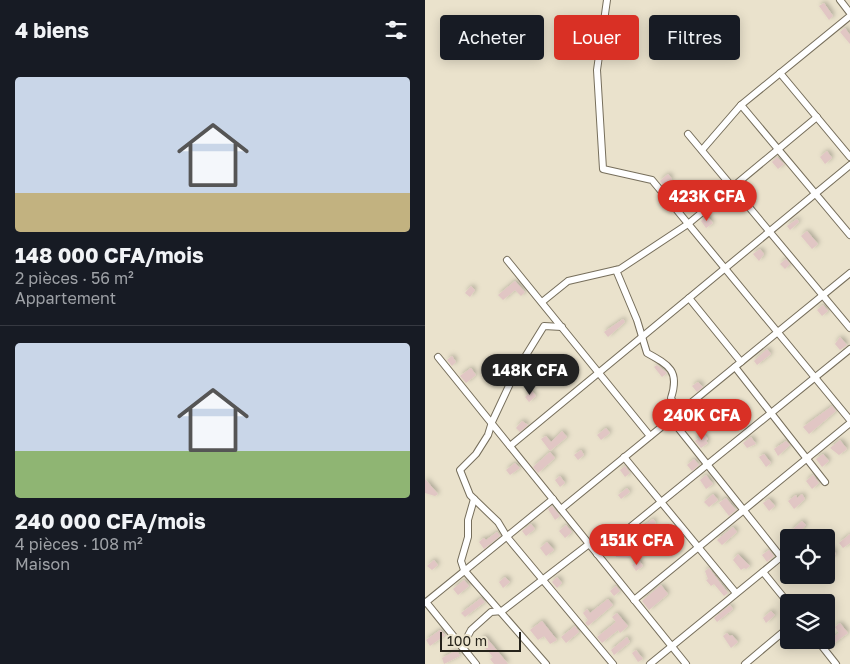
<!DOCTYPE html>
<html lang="fr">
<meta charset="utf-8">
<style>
:root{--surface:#171b24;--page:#20242c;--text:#f1f3f6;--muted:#9ea1a6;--line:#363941;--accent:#d93025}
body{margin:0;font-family:"Golos Text",sans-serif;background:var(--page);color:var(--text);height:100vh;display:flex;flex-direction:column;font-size:19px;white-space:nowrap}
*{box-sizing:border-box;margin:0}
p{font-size:16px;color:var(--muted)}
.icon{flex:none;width:28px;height:28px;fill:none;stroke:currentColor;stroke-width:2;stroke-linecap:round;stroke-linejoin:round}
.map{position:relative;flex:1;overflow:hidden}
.drawer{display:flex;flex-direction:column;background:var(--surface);width:425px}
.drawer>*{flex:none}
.guide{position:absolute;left:15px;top:15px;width:335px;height:45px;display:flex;gap:10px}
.fabs{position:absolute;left:355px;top:529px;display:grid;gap:10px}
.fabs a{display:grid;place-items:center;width:55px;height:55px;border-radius:5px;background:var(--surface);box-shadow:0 2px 12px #0003;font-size:25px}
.scale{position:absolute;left:15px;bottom:12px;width:81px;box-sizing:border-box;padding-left:5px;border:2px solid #26231b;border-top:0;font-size:14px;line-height:18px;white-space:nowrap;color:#26231b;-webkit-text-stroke:4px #eae2cc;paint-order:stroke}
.price{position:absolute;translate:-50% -42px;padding:0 11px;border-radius:18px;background:var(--accent);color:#fff;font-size:16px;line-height:32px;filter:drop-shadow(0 1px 2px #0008)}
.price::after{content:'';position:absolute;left:50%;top:30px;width:15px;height:11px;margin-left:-8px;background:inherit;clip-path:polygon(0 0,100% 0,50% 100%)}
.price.current{background:#222;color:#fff}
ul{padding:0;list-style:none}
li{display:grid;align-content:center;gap:10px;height:265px;padding:0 15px}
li+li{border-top:1px solid var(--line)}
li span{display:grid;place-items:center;height:155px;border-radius:5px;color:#555}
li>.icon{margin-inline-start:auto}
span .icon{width:90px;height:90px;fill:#fffc;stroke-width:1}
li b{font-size:21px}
h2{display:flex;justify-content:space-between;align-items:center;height:60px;padding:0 15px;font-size:21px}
.chip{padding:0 18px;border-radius:5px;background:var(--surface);box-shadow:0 2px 12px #0003;font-size:18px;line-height:45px}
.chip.current{background:var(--accent);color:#fff}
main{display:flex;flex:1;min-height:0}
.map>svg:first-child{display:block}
.building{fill:#e1c6c4;filter:url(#shadow)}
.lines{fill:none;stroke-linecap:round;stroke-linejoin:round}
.street-casing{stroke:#766e5b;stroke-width:8}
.street{stroke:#fff;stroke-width:6}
</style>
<main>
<section class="drawer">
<h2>4 biens<svg class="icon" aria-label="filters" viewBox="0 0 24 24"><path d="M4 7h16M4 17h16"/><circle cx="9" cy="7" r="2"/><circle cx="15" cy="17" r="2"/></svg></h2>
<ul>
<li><span style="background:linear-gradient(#c9d6e8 75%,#c2b280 0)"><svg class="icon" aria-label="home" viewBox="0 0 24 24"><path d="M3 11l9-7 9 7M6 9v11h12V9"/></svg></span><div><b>148 000 CFA/mois</b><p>2 pièces · 56 m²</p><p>Appartement</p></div></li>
<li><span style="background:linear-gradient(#c9d6e8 70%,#8fb573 0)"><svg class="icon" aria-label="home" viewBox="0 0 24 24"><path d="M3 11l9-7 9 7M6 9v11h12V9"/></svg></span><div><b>240 000 CFA/mois</b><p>4 pièces · 108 m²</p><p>Maison</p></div></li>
</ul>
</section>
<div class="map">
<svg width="425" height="664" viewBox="0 0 425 664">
<defs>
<filter id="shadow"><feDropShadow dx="2" dy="-2" stdDeviation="2.5" flood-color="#0004"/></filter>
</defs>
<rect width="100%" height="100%" fill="#eae2cc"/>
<g class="building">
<polygon points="399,3 408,16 404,20 394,6"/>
<polygon points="420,28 425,35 425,44 415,32"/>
<polygon points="402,151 407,158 400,164 395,157"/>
<polygon points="352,157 359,164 353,169 347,162"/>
<polygon points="243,174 247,179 239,186 235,181"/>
<polygon points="282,216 288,223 281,228 276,221"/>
<polygon points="372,219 374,222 365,230 362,226"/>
<polygon points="382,231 393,244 387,249 376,236"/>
<polygon points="335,249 339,254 334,261 328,254"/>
<polygon points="361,259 365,264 360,269 355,264"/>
<polygon points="90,281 100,292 96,296 90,290 78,300 73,295"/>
<polygon points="46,286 50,290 45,297 40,293"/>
<polygon points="398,305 403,311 397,316 392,310"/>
<polygon points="198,319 200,322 183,337 179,332"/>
<polygon points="415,337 422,345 415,350 410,344"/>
<polygon points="342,349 346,354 332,365 329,361"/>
<polygon points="27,356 31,362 27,366 22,360"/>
<polygon points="232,365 242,373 237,377 229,367"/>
<polygon points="46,368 51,375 41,383 35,376"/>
<polygon points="273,382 278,387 272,392 267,386"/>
<polygon points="107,391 111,396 104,402 100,397"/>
<polygon points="278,402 282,407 276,412 272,407"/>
<polygon points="407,406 411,411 384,434 378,427"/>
<polygon points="97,421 103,425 95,432 91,428"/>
<polygon points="181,428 185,433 176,440 172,435"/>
<polygon points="137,431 142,437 125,451 116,439 121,436 126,442"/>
<polygon points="279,434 283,439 281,441 283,443 276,448 270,441"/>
<polygon points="326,437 331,444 322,448 318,443"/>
<polygon points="415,440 422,449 414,455 405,448"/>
<polygon points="361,441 365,445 353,456 349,449"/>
<polygon points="156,450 159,455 153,460 149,455"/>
<polygon points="125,452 130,458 113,473 108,467"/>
<polygon points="339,454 346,463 341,467 334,457"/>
<polygon points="398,454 404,461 397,467 391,459"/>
<polygon points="269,459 274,465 267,471 262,465"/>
<polygon points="90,463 95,468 85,475 81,470"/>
<polygon points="200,466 205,473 200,477 195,470"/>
<polygon points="281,475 288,484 281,489 275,480"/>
<polygon points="388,475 394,483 387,489 381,481"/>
<polygon points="135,476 140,483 135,487 130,480"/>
<polygon points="0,479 13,494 10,496 0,493"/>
<polygon points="202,488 205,492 196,499 193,495"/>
<polygon points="288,494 293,500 284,507 279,502"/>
<polygon points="377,494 380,499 369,509 363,501 371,495 372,498"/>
<polygon points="301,498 311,510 304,516 294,503"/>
<polygon points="344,499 350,506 344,511 338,503"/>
<polygon points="127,506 135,516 130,520 123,509"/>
<polygon points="228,519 231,523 217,532 215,529"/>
<polygon points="377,521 381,525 371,536 366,531"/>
<polygon points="106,524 110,529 101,536 97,531"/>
<polygon points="141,525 147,532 140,538 134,531"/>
<polygon points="308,527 312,532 297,545 292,540"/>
<polygon points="72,532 75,536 59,549 54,542 59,538 61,540"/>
<polygon points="250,533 255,540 240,552 234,545"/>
<polygon points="425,534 425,543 418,548 414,543"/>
<polygon points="122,542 129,550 121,556 115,548"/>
<polygon points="406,548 411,554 401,562 401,552"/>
<polygon points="213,549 214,551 218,549 222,554 213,558 209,552"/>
<polygon points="191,550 204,550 204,558 191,557"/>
<polygon points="344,550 349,556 342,562 337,555"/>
<polygon points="313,554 325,566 321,569 319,568 316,570 308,560"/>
<polygon points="9,560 13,565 7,570 2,566"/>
<polygon points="214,560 218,566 211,571 207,565"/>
<polygon points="284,568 303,593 299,596 289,584 286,586 281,580 283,579 280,571"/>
<polygon points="80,577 85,582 78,588 74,582"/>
<polygon points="132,577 137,583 132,588 127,582"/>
<polygon points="39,580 44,586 33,595 28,589"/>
<polygon points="236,585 243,594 224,610 217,601"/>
<polygon points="191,586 195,591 189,596 185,591"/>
<polygon points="56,598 60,602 40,617 36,613"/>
<polygon points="183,599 188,605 163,626 160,623 163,620 158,613 162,609 165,613"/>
<polygon points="305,605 308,609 292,622 289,618"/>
<polygon points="346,611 350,615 341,623 338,618"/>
<polygon points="192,613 203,626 195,633 193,630 177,643 172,637 191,622 187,617"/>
<polygon points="117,621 132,640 125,644 119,636 113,640 105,630"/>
<polygon points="415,623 423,633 404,647 401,643 414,633 410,627"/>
<polygon points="150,626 154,632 141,643 136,637"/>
<polygon points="15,630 20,635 5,646 1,640"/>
<polygon points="302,633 305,636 307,635 313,642 306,648 298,636"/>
<polygon points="60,636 75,654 83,664 69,664 65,659 68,657 54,641"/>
<polygon points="364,636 364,640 370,640 372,644 364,649 358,640"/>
<polygon points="202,637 205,642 189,655 186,650"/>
<polygon points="32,650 35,656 19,664 17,658"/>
<polygon points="211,650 218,659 213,662 207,653"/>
</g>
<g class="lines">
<g class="street-casing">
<g id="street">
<polyline points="182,0 172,70 178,169 227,180 425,420"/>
<polyline points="415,0 425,13"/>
<polyline points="355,73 425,157"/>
<polyline points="316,105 425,235"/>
<polyline points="263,134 425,328"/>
<polyline points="277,150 316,105 425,16"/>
<polyline points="82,260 225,436"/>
<path d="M191 270 212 320 222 353C244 365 255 371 246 398L253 413"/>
<polyline points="264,298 316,362"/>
<polyline points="117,302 143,281 195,269 263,224 392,117"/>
<polyline points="137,327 119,326 90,373 67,422 63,435 51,454 35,470 45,495 73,522 82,537 188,664"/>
<polyline points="13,357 261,664"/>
<polyline points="310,367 400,482"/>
<polyline points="85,446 425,165"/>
<polyline points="199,457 311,593"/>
<polyline points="49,499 43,520 43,537 36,561 39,570 121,664"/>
<polyline points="136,509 425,273"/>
<polyline points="172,554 425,349"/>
<polyline points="338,572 364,604"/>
<polyline points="209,600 425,423"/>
<polyline points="1,602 51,664"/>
<polyline points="0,603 128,499"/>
<polyline points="392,640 411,664"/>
<polyline points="37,647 46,630 66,612 77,611 164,544"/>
<polyline points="225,664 356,557 246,419"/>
<polyline points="320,664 364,627"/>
</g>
</g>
<use href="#street" class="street"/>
</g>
</svg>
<div class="fabs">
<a><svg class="icon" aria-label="locate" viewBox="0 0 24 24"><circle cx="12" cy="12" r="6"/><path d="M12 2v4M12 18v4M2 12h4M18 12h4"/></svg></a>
<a><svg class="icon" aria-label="layers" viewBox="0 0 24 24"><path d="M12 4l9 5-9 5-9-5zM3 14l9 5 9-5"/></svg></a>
</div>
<div class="scale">100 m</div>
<b class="price" style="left:282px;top:222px">423K CFA</b>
<b class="price current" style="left:105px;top:396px">148K CFA</b>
<b class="price" style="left:277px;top:441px">240K CFA</b>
<b class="price" style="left:212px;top:566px">151K CFA</b>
<div class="guide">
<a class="chip">Acheter</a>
<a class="chip current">Louer</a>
<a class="chip">Filtres</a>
</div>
</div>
</main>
